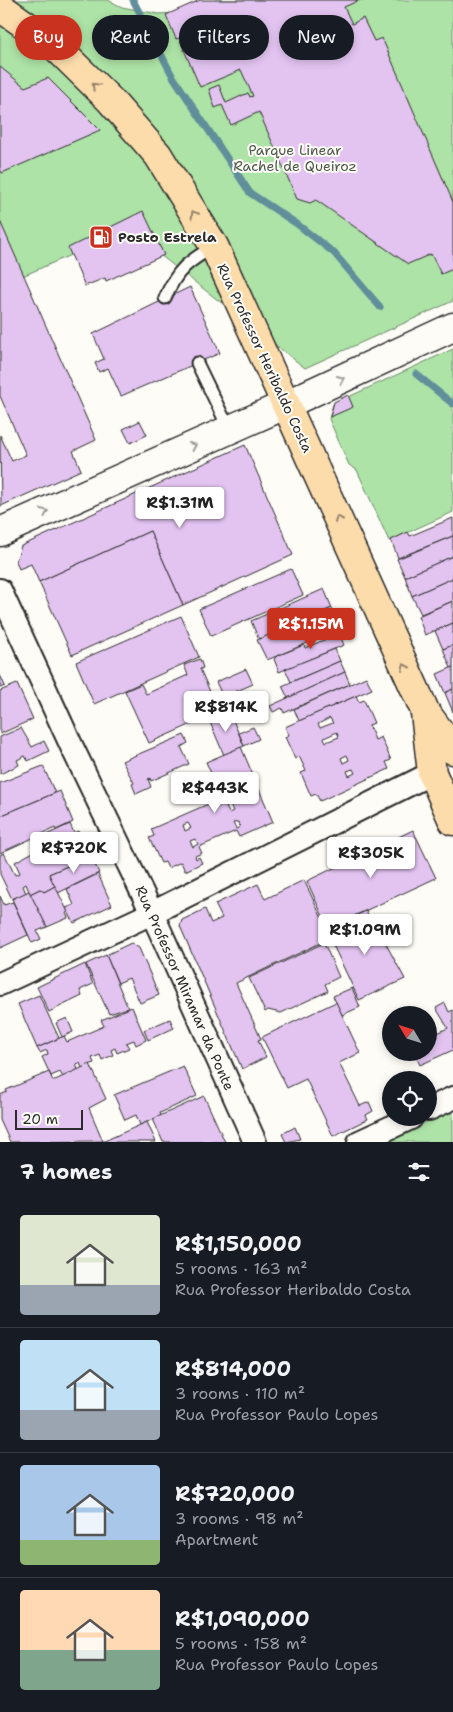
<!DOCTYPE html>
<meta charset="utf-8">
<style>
:root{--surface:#171b24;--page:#20242c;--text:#f1f3f6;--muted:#9ea1a6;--line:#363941;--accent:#c8321e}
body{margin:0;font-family:"Shantell Sans",sans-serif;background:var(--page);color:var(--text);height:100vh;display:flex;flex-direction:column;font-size:19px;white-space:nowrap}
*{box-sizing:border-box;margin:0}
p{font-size:16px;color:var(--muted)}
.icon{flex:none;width:28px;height:28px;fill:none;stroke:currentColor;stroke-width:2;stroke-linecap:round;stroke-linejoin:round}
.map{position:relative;height:1142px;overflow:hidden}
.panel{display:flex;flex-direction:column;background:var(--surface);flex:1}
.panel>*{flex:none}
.banner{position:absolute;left:15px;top:15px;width:424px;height:45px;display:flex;gap:10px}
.needle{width:32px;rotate:308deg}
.controls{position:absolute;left:382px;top:1006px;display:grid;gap:10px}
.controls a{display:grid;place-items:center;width:55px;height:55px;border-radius:50%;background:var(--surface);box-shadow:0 2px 8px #0003;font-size:25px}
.scale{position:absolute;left:15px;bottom:12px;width:68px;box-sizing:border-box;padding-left:5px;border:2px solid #2b2b2b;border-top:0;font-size:14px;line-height:18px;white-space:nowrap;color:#2b2b2b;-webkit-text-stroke:4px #fdfcf7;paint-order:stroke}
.price{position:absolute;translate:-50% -42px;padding:0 11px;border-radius:5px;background:#fff;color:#222;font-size:16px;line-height:32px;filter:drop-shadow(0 1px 2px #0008)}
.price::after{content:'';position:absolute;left:50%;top:30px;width:15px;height:11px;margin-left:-8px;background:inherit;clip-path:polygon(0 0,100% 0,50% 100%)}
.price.active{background:var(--accent);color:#fff}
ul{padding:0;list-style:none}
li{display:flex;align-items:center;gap:15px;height:125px;padding:0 20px}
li+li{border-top:1px solid var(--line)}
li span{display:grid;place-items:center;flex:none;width:140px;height:100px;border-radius:5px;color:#555}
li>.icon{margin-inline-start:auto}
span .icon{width:60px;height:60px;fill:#fffc;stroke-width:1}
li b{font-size:21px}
h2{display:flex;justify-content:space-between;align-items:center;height:60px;padding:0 20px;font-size:21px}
.pill{padding:0 18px;border-radius:22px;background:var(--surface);box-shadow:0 2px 8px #0003;font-size:18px;line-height:45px}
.pill.active{background:var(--accent);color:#fff}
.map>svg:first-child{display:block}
.green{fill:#ade3a6;stroke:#6c8768}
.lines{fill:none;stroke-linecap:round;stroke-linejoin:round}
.stream{stroke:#608e9a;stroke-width:7}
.building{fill:#e3c4f1;stroke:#2b2b2b;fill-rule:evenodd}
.service-casing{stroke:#2b2b2b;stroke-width:15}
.minor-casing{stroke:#2b2b2b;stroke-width:26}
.secondary-casing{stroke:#2b2b2b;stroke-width:31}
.primary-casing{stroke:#2b2b2b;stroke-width:31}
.service{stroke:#fdfcf7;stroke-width:11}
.minor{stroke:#fdfcf7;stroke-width:22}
.secondary{stroke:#fdfcf7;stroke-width:28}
.primary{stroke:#fddcac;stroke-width:28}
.oneway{stroke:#94846c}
.oneway2{stroke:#9e9e9b}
.labels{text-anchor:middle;stroke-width:4;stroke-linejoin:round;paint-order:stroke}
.park-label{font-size:14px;fill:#4c594a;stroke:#fdfcf7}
.poi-label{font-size:14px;font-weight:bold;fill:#2b2b2b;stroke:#fdfcf7;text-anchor:start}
.street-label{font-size:14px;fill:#2b2b2b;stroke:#fdfcf7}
</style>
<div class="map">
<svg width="453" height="1142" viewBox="0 0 453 1142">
<rect width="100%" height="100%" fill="#fdfcf7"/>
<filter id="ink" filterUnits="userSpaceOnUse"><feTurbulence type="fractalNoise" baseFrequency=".02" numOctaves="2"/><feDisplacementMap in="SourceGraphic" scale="10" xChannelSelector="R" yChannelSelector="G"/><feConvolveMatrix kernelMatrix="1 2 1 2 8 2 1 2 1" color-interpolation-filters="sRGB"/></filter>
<g filter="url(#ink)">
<g class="green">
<polygon points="0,0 108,0 122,7 158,14 175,13 216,0 453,0 453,301 305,368 146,244 107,239 0,286"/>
<polygon points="453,349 453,512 389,541 357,470 349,465 329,419 333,404"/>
<polygon points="453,1110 453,1142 381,1142"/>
</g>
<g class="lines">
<g class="stream">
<polyline points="133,0 172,75 250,193 297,224 334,253 380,307"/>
<polyline points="416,374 453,404"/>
</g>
</g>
<g class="building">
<polygon points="200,0 360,0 344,7 352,24 363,18 374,41 382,38 453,202 453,269 441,274 431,254 408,264 316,200 310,203 297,199 259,112 231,125 222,105 215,108 209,89 219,85 226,103 248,93 250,97 253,96 241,70 200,87 179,38 176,39 166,15"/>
<polygon points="0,67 25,87 48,78 100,130 2,173 0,169"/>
<polygon points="143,211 164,255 106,281 105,278 85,286 68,248"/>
<polygon points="0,221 96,440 73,451 81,470 1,506 0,435 12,461 26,455 0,396"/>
<polygon points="190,287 220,353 121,396 108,368 99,372 95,363 104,359 93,334"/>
<polygon points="348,395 353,407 330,417 334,402"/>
<polygon points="140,421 147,435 130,443 123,429"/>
<polygon points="245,445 293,555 183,605 150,531 39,582 31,564 19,569 16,561 21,546"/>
<polygon points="453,518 453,536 398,558 391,540 408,532 410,536"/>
<polygon points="150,531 183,605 72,655 39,582"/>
<polygon points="453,536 453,556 405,577 397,559"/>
<polygon points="453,556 453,578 412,596 405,577"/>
<polygon points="291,569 303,595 211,636 199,609"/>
<polygon points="453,578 453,601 421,614 412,596"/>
<polygon points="324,589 332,608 259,640 251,621"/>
<polygon points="453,601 453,623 425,635 418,616"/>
<polygon points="332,608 341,629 267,660 257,640"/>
<polygon points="181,616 199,657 94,704 76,662"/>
<polygon points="453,623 453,645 443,649 435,631"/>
<polygon points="346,626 350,634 341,638 344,645 279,672 274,659 277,656 304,645 305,648 331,637 329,633"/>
<polygon points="453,645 453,667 451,668 443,649"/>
<polygon points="335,649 340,661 291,682 285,669"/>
<polygon points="200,659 203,668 200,669 219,712 149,743 125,691 141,684 146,694 188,675 184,665"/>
<polygon points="340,661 345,672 288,698 282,686"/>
<polygon points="453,667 453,689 445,693 437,674"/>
<polygon points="246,669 253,684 223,697 216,682"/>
<polygon points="345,672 350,684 284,713 282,708 273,712 270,706"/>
<polygon points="0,675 5,686 0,688"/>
<polygon points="366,677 372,689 299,721 294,709"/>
<polygon points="17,684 33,719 0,734 0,691"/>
<polygon points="453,689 453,712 445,693"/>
<path d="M356 696 359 702 364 700 374 723 369 725 375 740 381 737 391 760 386 762 389 769 320 801 316 794 311 796 301 773 306 771 299 756 295 759 285 737 289 735 285 727ZM330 718 333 723 320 728 318 724ZM337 732 339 737 326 742 324 738ZM347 755 349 760 343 763 341 758ZM353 769 355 773 349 776 347 771Z"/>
<polygon points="229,711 244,746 224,755 209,720"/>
<polygon points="253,727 259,739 244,746 239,733"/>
<polygon points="21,728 32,747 44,741 49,751 28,761 25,756 17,760 19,765 0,774 0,737"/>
<polygon points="184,735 188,743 181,747 189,764 151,781 150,778 148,779 151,787 136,794 132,784 134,783 122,761"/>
<path d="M241 747 273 822 239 837 236 831 199 847 202 853 195 856 196 859 199 857 202 863 185 871 181 862 168 868 165 862 161 863 149 838 154 836 151 829 222 798 206 762ZM230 805 233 811 229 813 226 807ZM238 822 240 827 236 829 233 823ZM188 823 191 828 185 831 183 825ZM195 839 198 844 193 847 190 841Z"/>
<polygon points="43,766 55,793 0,816 0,783"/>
<polygon points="60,791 73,822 56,830 55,828 0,853 0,816"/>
<polygon points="70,824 74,833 78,831 84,845 79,847 84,859 49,874 55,886 44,892 40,889 30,894 26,884 23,886 26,893 12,899 0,874 0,855 4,853 15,875 20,873 15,862 37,850 33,841"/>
<polygon points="413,830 436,878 328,928 307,881"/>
<polygon points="91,856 99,873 58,893 49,874"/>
<polygon points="98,874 112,905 74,923 66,908 74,905 67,889"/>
<polygon points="304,880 331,938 236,983 261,1039 258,1040 266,1057 242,1069 180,926 182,920 205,909 211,923 222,918 215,904 258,884 265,899"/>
<polygon points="55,886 68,912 66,913 68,918 47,927 30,894 40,889 44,892"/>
<polygon points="29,891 47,927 37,931 41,939 32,943 12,899"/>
<polygon points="0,896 4,905 13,902 28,935 0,948"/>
<polygon points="366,911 371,923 374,922 405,979 359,1000 333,945 336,943 329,928"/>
<polygon points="131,943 139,948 159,995 140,1003 129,978 118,983 106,955"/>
<polygon points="324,943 339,977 325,984 328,991 281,1013 268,1010 265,1012 249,978"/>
<polygon points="106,955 128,1008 109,1014 86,964"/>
<polygon points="85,964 93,984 80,990 82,996 49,1012 37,987"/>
<polygon points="352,988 360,1007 342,1015 333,996"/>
<polygon points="39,995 59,1038 37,1048 18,1004"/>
<polygon points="336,1002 360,1053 339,1063 360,1106 369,1102 373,1111 366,1115 368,1119 333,1136 306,1079 287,1088 262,1037"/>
<polygon points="445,1003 449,1012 453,1010 453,1050 420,1065 414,1052 429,1052 429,1037 448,1028 436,1008"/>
<polygon points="132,1007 146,1040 136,1045 134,1040 126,1043 129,1048 117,1053 115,1048 111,1050 113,1055 102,1060 100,1055 92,1058 94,1063 82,1068 80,1063 76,1064 78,1070 63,1077 60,1072 51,1076 42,1057 48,1054 47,1050 40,1053 37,1048 64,1036 67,1042 104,1026 101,1020"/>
<polygon points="67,1018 73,1032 62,1037 56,1023"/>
<polygon points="170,1019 174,1028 148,1040 144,1030"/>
<polygon points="90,1064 106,1099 89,1108 103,1141 10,1142 0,1120 0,1095 7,1092 6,1090 49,1072 53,1081"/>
<polygon points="183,1066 197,1096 160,1113 161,1116 140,1125 136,1115 125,1120 114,1095"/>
<polygon points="204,1096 225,1142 163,1142 153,1119"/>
<polygon points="147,1122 156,1142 102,1142 140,1125"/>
<polygon points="295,1127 300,1139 286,1142 282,1134"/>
</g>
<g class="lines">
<g class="service-casing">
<g id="service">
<path d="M165 298C177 269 188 262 214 246"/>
<polyline points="197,363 229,429"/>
</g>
</g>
<g class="minor-casing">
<g id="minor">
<polyline points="0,590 72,747 152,913 255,1142"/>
<polyline points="0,984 152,913 432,773"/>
<polyline points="429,1109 453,1098"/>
<polyline points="359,1142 411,1118"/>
</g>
</g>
<g class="secondary-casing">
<polyline id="secondary" points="0,532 287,404 453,327"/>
</g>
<g class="primary-casing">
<g id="primary">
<polyline points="0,7 54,45 110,100 158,155 214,246 425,711 453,750"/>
<polyline points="425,713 432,773 453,821"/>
</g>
</g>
<use href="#service" class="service"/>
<use href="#minor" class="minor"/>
<use href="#secondary" class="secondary"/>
<use href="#primary" class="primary"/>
</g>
<defs><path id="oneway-chevron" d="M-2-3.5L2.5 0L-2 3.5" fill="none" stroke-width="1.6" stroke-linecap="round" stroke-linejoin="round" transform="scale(1.25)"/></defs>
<g class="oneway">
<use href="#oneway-chevron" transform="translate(95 86) rotate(-135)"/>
<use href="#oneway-chevron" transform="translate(194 214) rotate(-122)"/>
<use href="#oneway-chevron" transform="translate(338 519) rotate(-114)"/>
<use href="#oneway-chevron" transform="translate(405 667) rotate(-114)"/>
</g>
<g class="oneway2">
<use href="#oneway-chevron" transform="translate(341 379) rotate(-25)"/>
<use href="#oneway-chevron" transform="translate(193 446) rotate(-24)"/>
<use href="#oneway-chevron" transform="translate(45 512) rotate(-24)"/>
</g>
</g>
<defs>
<g id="fuel-square" transform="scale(1.25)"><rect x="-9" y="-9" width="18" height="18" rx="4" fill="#c8321e" stroke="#fdfcf7"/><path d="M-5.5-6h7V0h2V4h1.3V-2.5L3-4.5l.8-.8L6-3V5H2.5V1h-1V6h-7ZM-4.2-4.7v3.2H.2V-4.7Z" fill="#fff"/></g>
</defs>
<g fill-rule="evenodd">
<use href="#fuel-square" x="101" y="237"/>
</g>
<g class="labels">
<g class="park-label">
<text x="295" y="155">Parque Linear<tspan x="295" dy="16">Rachel de Queiroz</tspan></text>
</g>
<g class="poi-label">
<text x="118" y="242">Posto Estrela</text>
</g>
<g class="street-label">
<text transform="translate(265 358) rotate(65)" y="5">Rua Professor Heribaldo Costa</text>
<text transform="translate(185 988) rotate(66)" y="5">Rua Professor Miramar da Ponte</text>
</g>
</g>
</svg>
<div class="controls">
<a><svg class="needle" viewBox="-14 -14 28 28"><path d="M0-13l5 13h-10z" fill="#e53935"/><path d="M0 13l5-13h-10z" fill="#9ea1a6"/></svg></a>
<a><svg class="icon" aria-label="locate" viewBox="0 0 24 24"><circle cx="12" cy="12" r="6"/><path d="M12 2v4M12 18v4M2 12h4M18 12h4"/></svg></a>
</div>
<div class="scale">20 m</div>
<b class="price" style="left:180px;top:529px">R$1.31M</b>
<b class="price active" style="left:311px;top:650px">R$1.15M</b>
<b class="price" style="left:226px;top:733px">R$814K</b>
<b class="price" style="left:215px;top:814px">R$443K</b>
<b class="price" style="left:74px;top:874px">R$720K</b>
<b class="price" style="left:371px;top:879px">R$305K</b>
<b class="price" style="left:365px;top:956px">R$1.09M</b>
<div class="banner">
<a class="pill active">Buy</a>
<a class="pill">Rent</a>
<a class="pill">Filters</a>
<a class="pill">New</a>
</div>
</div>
<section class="panel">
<h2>7 homes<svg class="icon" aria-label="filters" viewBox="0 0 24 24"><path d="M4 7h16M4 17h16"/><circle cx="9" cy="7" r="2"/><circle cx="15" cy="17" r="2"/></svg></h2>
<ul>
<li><span style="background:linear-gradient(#dfe7d0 70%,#9aa5b1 0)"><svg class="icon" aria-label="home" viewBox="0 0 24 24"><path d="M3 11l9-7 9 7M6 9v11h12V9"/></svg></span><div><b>R$1,150,000</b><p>5 rooms · 163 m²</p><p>Rua Professor Heribaldo Costa</p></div></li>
<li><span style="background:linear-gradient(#bfe0f5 70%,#9aa5b1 0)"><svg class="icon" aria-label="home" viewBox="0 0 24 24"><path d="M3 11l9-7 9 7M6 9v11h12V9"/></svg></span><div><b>R$814,000</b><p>3 rooms · 110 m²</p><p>Rua Professor Paulo Lopes</p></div></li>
<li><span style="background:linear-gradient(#a9c7e8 75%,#8fb573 0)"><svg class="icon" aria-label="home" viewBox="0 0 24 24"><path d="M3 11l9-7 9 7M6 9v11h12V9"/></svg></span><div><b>R$720,000</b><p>3 rooms · 98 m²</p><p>Apartment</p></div></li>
<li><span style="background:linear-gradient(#ffd9b3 60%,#7fa58c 0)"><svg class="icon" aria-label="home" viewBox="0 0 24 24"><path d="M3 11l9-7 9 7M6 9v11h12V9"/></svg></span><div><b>R$1,090,000</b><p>5 rooms · 158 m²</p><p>Rua Professor Paulo Lopes</p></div></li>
</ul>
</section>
